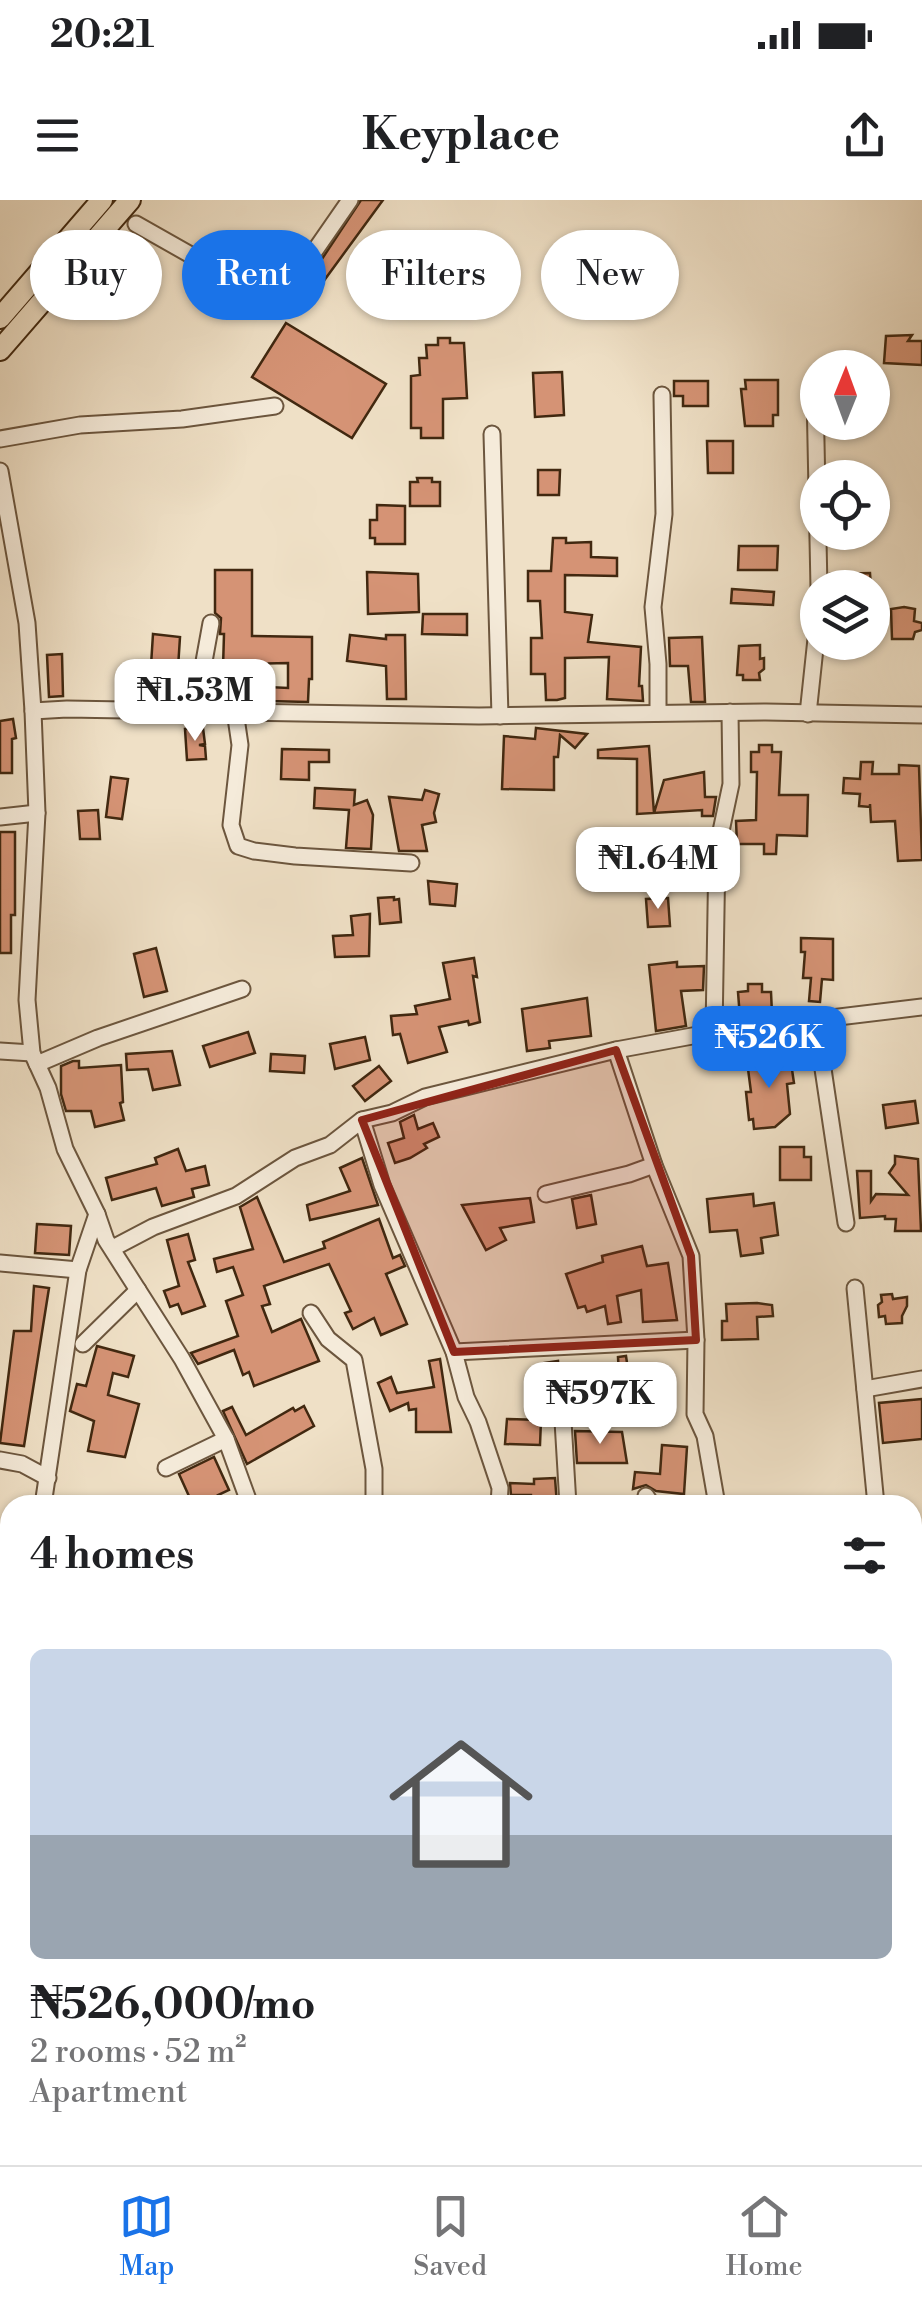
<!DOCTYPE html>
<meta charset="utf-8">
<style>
:root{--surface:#fff;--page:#f6f6f6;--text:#202124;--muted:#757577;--line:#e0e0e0;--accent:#1a73e8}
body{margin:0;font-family:"Libre Bodoni",serif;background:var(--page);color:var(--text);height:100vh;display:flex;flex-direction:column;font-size:38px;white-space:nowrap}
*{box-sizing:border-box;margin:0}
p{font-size:32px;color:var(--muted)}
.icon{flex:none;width:55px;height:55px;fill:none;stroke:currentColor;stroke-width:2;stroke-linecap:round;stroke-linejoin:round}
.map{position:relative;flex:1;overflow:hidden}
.side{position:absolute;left:0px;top:1295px;width:922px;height:670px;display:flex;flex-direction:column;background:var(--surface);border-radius:30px 30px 0 0;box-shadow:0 2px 8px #0004}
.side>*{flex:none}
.hud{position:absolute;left:30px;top:30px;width:862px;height:90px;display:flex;gap:20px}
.needle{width:65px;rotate:1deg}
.fabs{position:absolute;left:800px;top:150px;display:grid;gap:20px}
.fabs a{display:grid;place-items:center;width:90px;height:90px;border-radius:50%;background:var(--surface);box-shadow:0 2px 8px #0004;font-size:50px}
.price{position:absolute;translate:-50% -85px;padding:0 22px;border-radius:20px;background:#fff;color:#222;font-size:32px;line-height:65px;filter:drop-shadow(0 2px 5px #0008)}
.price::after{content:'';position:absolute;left:50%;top:60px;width:30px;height:22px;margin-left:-15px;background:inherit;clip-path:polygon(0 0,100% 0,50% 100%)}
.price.on{background:var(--accent);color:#fff}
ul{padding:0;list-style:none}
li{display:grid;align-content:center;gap:20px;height:530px;padding:0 30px}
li+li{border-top:2px solid var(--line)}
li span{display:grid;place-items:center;height:310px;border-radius:15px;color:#555}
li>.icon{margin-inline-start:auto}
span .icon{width:180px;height:180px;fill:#fffc;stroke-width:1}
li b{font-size:42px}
h2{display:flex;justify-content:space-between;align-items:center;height:120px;padding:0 30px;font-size:42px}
.chip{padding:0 35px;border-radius:45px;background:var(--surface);box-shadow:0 2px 8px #0004;font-size:35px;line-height:90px}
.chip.on{background:var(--accent);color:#fff}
.status{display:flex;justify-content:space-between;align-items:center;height:70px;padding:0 50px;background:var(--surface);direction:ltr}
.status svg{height:28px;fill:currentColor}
header{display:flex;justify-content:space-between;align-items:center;height:130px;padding:0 30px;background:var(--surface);font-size:45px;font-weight:700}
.tabs{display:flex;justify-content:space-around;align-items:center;height:140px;border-top:2px solid var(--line);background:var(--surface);font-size:28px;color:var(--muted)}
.tabs a{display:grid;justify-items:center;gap:5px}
.tabs .on{color:var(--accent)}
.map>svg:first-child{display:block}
.building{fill:#d59375;stroke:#412810;stroke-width:2.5}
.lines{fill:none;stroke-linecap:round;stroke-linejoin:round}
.minor-casing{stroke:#6c563e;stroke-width:19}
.major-casing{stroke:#412810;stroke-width:24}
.minor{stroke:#f5ebda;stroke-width:15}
.major{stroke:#efe0c6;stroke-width:20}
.marked{fill:#8f2418;fill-opacity:0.2;stroke:#8f2418;stroke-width:8;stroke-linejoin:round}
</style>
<div class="status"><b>20:21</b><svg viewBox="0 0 49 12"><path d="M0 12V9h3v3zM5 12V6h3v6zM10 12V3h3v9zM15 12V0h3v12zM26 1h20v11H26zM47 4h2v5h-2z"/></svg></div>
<header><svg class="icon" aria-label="menu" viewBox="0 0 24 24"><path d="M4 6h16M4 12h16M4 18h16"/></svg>Keyplace<svg class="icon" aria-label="share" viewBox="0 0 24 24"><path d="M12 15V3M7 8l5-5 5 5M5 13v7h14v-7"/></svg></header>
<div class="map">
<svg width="922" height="1965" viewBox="0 0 922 1965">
<rect width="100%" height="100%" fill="#efe0c6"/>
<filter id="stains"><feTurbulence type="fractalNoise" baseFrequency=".002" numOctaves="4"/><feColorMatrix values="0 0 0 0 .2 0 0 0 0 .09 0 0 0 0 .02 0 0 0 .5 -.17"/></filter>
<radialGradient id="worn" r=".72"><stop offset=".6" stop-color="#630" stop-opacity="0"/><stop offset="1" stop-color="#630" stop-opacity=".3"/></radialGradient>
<g class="building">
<polygon points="361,0 383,0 323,82 312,74"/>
<polygon points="286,123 386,184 352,238 252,177"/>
<polygon points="912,135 908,141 922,141 922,165 884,163 886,136"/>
<polygon points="438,138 450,138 450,143 464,143 467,198 443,199 443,238 421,238 421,228 411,228 411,176 420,175 419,158 427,158 426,145 438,145"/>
<polygon points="562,172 564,215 535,217 533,173"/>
<polygon points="745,180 778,180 778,215 773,215 773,226 745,226 741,189 746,189"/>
<polygon points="674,181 708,181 708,206 683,206 683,196 674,196"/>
<polygon points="707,241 733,241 733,273 708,273"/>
<polygon points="538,270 560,270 559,295 538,295"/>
<polygon points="417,278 432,278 432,282 440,282 440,306 410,306 410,282 418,282"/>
<polygon points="377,305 405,306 405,344 375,344 375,338 370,338 370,320 377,320"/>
<polygon points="553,338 566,338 566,343 591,342 591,357 617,358 617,376 565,375 565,412 592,415 588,442 641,447 639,486 642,486 643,501 607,499 609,457 565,458 565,498 557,500 546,500 545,474 531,474 531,438 542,438 540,401 528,401 528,371 551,371"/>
<polygon points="739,346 778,346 777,370 738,370"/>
<polygon points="215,370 252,370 252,436 312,437 312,479 309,479 308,502 268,501 268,487 288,488 288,463 249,464 249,469 223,468 224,434 220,434 221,418 215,413"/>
<polygon points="367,372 418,374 419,412 368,414"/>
<polygon points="870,373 871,388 830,388 830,374"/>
<polygon points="732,389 774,392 773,405 731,403"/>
<polygon points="904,407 915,409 914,421 922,423 922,430 915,432 913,439 892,439 891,409"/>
<polygon points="423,414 467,414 467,435 422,434"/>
<polygon points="153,434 180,437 176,499 149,497"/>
<polygon points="350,435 386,439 386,435 405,435 406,499 387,499 386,466 347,461"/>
<polygon points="702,437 705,502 691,502 688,466 670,466 669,438"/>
<polygon points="760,445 760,459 764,458 764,469 759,473 760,480 743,480 743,475 737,475 739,446"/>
<polygon points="62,454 63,496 49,497 47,455"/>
<polygon points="13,519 16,538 12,539 12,573 0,573 0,521"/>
<polygon points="203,528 205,544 199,545 205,546 206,559 187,560 185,529"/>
<polygon points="536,528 587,534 575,548 560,535 558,557 554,557 554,590 502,589 504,536 535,539"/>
<polygon points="759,545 772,545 772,552 781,552 779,595 808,595 807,636 777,635 776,654 764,654 764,644 737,644 736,621 756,620 757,572 751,572 751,552 759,552"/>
<polygon points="649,546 654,613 664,580 704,572 705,597 716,597 713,616 702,616 702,610 637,614 637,559 598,558 598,550"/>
<polygon points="282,549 329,550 329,562 309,562 309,580 281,579"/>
<polygon points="861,562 873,562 872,574 899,574 899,565 919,566 922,660 898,661 895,621 871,622 870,604 870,607 859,606 860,594 843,593 844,578 860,579"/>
<polygon points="111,577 128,579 122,619 106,617"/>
<polygon points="315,588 355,590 354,605 367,600 373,615 371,649 346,648 349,610 314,608"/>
<polygon points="425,590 439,594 434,613 436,622 422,625 427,651 399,651 389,597 422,600"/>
<polygon points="98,610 100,639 80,639 78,611"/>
<polygon points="0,632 15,632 15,715 11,715 11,753 0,753"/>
<polygon points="428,681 457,684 455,706 430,704"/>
<polygon points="394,697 394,700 399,699 401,722 380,724 378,698"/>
<polygon points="668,698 670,726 648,727 646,699"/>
<polygon points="370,714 369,756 335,757 333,736 353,735 351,716"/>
<polygon points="801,738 833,739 833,780 822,779 820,802 809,801 811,778 803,778 805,752 801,752"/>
<polygon points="156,748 167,791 144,797 134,754"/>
<polygon points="474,758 477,777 473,776 480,822 469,825 468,821 439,827 447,852 408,863 400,834 393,835 391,816 417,814 415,806 450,799 443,763"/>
<polygon points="677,762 677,767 704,766 703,790 681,791 686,826 656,831 649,765"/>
<polygon points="748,784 762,784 762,792 771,792 772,814 740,818 738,792 748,791"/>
<polygon points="587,798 591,836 549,841 550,848 527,851 522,809"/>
<polygon points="248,832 255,853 210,867 203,846"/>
<polygon points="365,837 370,860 335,869 330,844"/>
<polygon points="172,851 180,885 153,890 148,869 127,870 126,854"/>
<polygon points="271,854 305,856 304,873 270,871"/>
<polygon points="790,856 794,883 787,884 790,914 775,927 754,929 753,919 749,920 746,892 751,892 747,861"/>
<polygon points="73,861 79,861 79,868 121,865 123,902 120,903 124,920 95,927 91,911 66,911 61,894 61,866"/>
<polygon points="379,866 391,881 365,901 353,886"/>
<polygon points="915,901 918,923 886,928 883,905"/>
<polygon points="414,915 418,929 433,923 439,937 424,944 427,948 410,958 395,963 388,943 404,938 400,922"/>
<polygon points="780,947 804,947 804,957 811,957 811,980 780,980"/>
<polygon points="178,949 186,971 205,966 209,985 192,989 194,997 162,1006 156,988 112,1000 106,978 157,964 155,958"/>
<polygon points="895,956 918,959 921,1031 895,1031 896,1019 885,1019 885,1016 860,1018 857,971 871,971 871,1001 876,994 908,995 889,973 895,964"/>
<polygon points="362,958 378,1005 310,1020 307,1005 350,991 340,968"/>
<polygon points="753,994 754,1006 774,1003 778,1035 761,1038 763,1053 741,1056 737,1030 710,1032 707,999"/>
<polygon points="591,995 596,1024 577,1028 572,999"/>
<polygon points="257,997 284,1062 325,1048 323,1042 379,1019 393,1058 400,1055 405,1066 386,1074 407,1124 381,1135 374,1118 353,1129 345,1113 351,1111 329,1064 264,1086 270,1104 262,1106 272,1132 301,1119 319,1161 254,1186 249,1172 243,1175 234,1150 198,1164 191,1153 238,1136 226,1101 243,1095 233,1067 217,1072 214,1059 253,1049 240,1007"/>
<polygon points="530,998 534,1022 500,1028 506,1040 486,1050 462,1005"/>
<polygon points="37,1024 71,1026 69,1055 35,1053"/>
<polygon points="188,1034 195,1060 188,1062 205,1106 182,1114 178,1104 170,1107 164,1091 179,1086 167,1040"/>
<polygon points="642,1046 647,1066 668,1063 677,1120 643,1122 641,1090 617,1096 621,1122 608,1124 605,1106 587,1112 585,1106 578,1108 566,1074 603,1062 602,1056"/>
<polygon points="34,1086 49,1088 24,1246 0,1243 14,1131 31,1131"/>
<polygon points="892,1094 893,1099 907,1097 907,1106 902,1116 902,1123 886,1124 885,1116 879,1117 878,1105 882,1102 881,1095"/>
<polygon points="757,1103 772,1105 773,1116 757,1117 758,1139 722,1140 722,1121 727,1121 726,1104"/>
<polygon points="97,1146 134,1156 128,1177 113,1173 108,1195 139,1204 125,1257 88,1251 94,1221 70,1211 77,1184 86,1186"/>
<polygon points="626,1156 633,1204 620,1205 619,1188 593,1191 593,1207 576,1208 575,1193 547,1196 544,1163 558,1161 559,1170 601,1166 602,1177 619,1176 618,1157"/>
<polygon points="440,1159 451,1232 416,1232 416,1209 409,1210 408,1203 390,1211 378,1183 391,1177 397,1193 434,1187 429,1161"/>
<polygon points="922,1199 922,1239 883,1243 879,1203"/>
<polygon points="304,1206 314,1226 247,1264 223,1211 232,1207 246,1235 293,1208 295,1211"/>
<polygon points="507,1219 541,1220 540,1245 505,1244"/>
<polygon points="575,1231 622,1232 627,1263 577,1263"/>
<polygon points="662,1245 687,1247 684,1294 656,1291 646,1285 633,1289 635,1272 660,1274"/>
<polygon points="214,1257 229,1290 218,1295 223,1305 193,1305 179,1274"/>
<polygon points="555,1278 557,1305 532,1305 531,1295 511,1295 510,1283 534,1284 534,1279"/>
</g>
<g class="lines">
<g class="minor-casing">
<g id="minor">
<polyline points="136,24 219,71 282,98 350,0"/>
<polyline points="815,193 819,388"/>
<polyline points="492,234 500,516"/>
<polyline points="0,239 80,225 182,219 275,206"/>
<polyline points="0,271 27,423 33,511 37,613 27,800 32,853 48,888 65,949 97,1014 106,1040 182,1159 226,1239 250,1305"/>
<polyline points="33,511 67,509 479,516 766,512 922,515"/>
<polyline points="195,511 211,423"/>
<polyline points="235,511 240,545 231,625 238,646 254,651 295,656 411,663"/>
<polyline points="658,513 658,464 653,407 664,314 662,195"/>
<polyline points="808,514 818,420"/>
<polyline points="0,617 37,613"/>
<polyline points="816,822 846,1023"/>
<polyline points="714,832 717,650 731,584 730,512"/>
<polyline points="616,850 654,965 691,1056 696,1140 695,1214 705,1236 717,1305"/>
<polyline points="0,851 32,853"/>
<polyline points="37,864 98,838 242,789"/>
<polyline points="362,920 392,913 425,897 616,850 714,832 922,807"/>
<polyline points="546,994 629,974 654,965"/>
<polyline points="113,1048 153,1027 236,996 295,958 330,945 362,920 382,985 454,1152 466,1197 478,1222 500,1288 499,1305"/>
<polyline points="0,1063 78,1070"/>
<polyline points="855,1088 876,1305"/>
<polyline points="311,1113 328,1139 354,1160 374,1269 374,1305"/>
<polyline points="83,1144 138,1090"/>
<polyline points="454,1152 696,1140"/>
<polyline points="865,1189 922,1179"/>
<polyline points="563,1221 568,1305"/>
<polyline points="0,1260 22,1264 48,1278"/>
<polyline points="166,1268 226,1239"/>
<polyline points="646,1296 652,1305"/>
<polyline points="43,1305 78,1070 97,1014"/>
<polyline points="912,1438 922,1443"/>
<polyline points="0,1587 10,1510"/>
<polyline points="912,1601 922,1604"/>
<polyline points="912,1759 922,1734"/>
<polyline points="912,1770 922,1774"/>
<polyline points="27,1965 41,1960 90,1965"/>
<polyline points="185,1965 191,1955"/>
<polyline points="508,1965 515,1955"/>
</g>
</g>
<g class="major-casing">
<g id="major">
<polyline points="0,118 102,0"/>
<polyline points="0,150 130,0"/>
</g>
</g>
<use href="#minor" class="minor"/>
<use href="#major" class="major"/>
</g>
<path class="marked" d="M616 850 691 1056 696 1140 454 1152 362 920Z"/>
<rect width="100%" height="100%" filter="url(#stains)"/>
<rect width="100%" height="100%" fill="url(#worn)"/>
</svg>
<div class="fabs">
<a><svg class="needle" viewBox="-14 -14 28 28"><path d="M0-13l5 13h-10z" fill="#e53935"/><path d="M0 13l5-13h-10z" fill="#757577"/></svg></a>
<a><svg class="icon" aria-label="locate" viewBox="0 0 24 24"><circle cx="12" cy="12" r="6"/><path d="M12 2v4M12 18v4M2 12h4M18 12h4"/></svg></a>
<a><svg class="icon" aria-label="layers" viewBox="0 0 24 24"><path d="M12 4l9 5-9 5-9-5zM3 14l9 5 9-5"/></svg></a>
</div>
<b class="price" style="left:195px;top:544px">₦1.53M</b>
<b class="price" style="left:658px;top:712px">₦1.64M</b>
<b class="price on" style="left:769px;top:891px">₦526K</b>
<b class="price" style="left:600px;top:1247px">₦597K</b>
<div class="hud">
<a class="chip">Buy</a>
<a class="chip on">Rent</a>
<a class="chip">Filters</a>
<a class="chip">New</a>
</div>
<section class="side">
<h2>4 homes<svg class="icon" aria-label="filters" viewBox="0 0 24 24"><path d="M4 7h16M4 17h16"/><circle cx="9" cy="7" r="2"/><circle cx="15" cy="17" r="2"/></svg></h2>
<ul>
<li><span style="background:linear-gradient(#c9d6e8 60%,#9aa5b1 0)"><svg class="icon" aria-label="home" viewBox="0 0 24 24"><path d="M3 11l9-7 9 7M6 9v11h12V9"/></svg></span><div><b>₦526,000/mo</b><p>2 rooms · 52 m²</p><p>Apartment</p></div></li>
</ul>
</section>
</div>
<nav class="tabs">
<a class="on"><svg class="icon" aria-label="map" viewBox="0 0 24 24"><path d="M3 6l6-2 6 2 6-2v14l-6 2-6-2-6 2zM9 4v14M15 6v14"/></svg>Map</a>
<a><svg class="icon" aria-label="saved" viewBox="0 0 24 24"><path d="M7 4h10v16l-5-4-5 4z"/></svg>Saved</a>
<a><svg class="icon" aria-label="home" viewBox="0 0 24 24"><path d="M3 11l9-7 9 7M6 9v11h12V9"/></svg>Home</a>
</nav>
